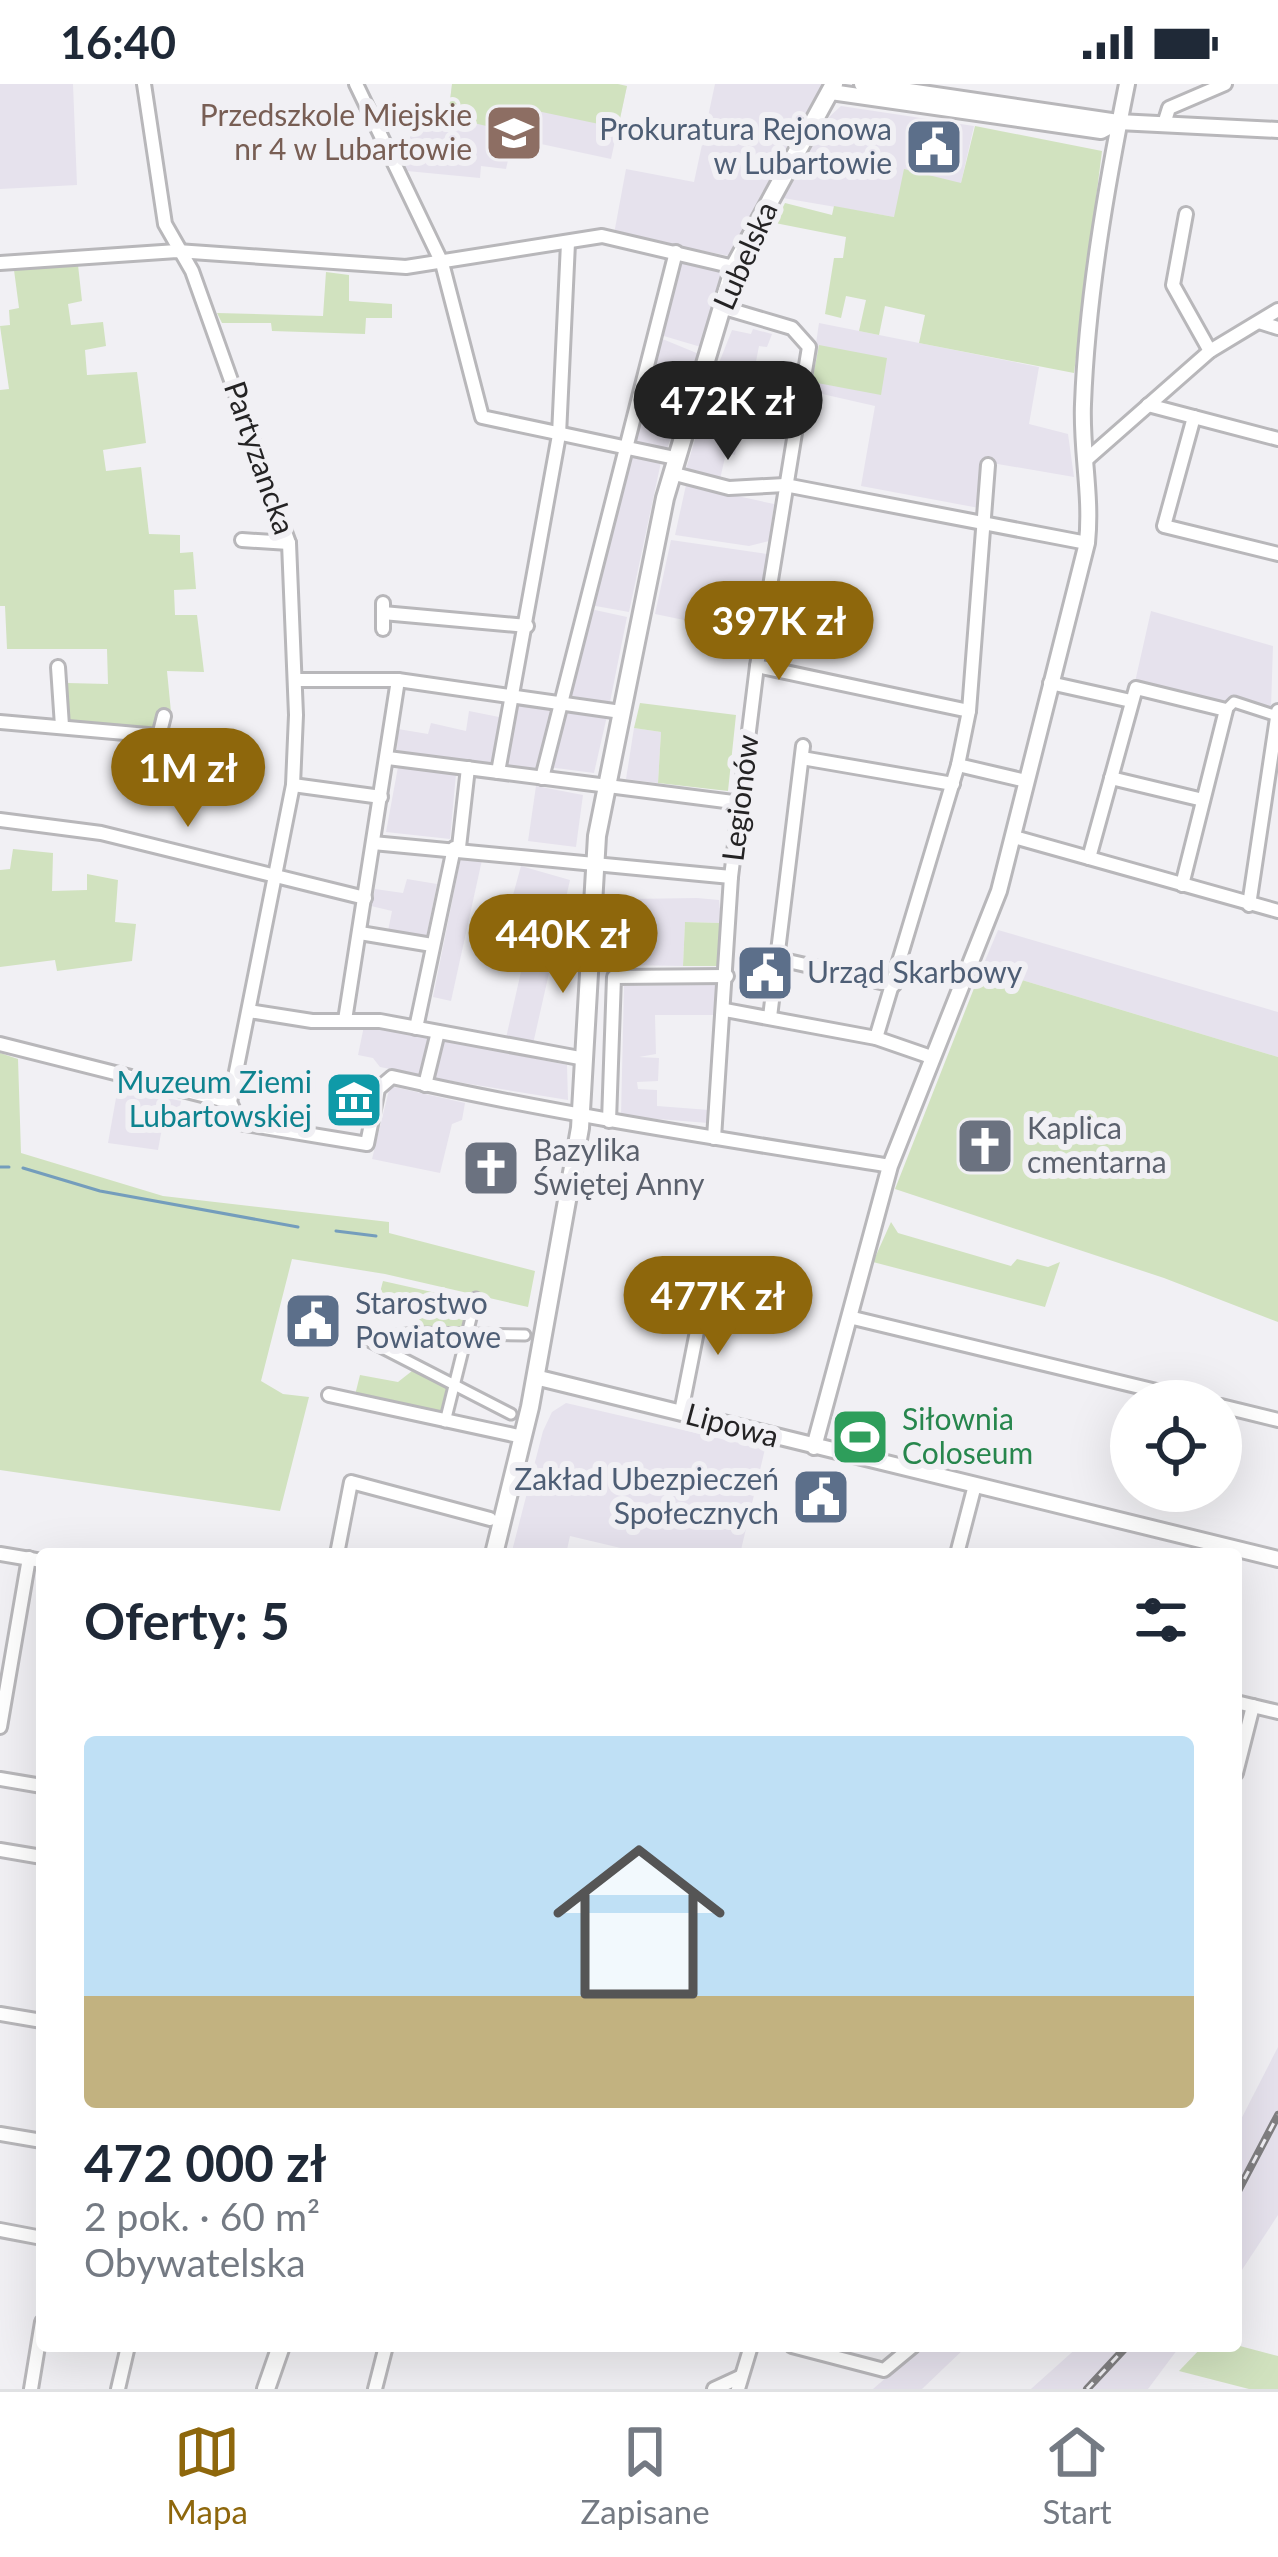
<!DOCTYPE html>
<html lang="pl">
<meta charset="utf-8">
<style>
:root{--surface:#fff;--page:#f2f2f3;--text:#1f2937;--muted:#747a83;--line:#e0e1e3;--accent:#8e670c}
body{margin:0;font-family:Lato,sans-serif;background:var(--page);color:var(--text);height:100vh;display:flex;flex-direction:column;font-size:45px;white-space:nowrap}
*{box-sizing:border-box;margin:0}
p{font-size:39px;color:var(--muted)}
.icon{flex:none;width:66px;height:66px;fill:none;stroke:currentColor;stroke-width:2;stroke-linecap:round;stroke-linejoin:round}
.map{position:relative;flex:1;overflow:hidden}
.sheet{position:absolute;left:36px;top:1464px;width:1206px;height:804px;display:flex;flex-direction:column;background:var(--surface);border-radius:12px;box-shadow:0 12px 48px #0002}
.sheet>*{flex:none}
.tools{position:absolute;left:1110px;top:1296px;display:grid;gap:24px}
.tools a{display:grid;place-items:center;width:132px;height:132px;border-radius:50%;background:var(--surface);box-shadow:0 12px 48px #0002;font-size:60px}
.price{position:absolute;translate:-50% -102px;padding:0 27px;border-radius:42px;background:var(--accent);color:#fff;font-size:39px;line-height:78px;filter:drop-shadow(0 3px 6px #0008)}
.price::after{content:'';position:absolute;left:50%;top:72px;width:36px;height:27px;margin-left:-18px;background:inherit;clip-path:polygon(0 0,100% 0,50% 100%)}
.price.active{background:#222;color:#fff}
ul{padding:0;list-style:none}
li{display:grid;align-content:center;gap:24px;height:636px;padding:0 48px}
li span{display:grid;place-items:center;height:372px;border-radius:12px;color:#555}
li>.icon{margin-inline-start:auto}
span .icon{width:216px;height:216px;fill:#fffc;stroke-width:1}
li b{font-size:51px}
h2{display:flex;justify-content:space-between;align-items:center;height:144px;padding:0 48px;font-size:51px}
.status{display:flex;justify-content:space-between;align-items:center;height:84px;padding:0 60px;background:var(--surface);direction:ltr}
.status svg{height:33px;fill:currentColor}
.menu{display:flex;justify-content:space-around;align-items:center;height:168px;border-top:3px solid var(--line);background:var(--surface);font-size:33px;color:var(--muted)}
.menu a{display:grid;justify-items:center;gap:6px}
.menu .active{color:var(--accent)}
.map>svg:first-child{display:block}
.built{fill:#e6e2ed}
.green{fill:#d1e2bf}
.lines{fill:none;stroke-linecap:round;stroke-linejoin:round}
.stream{stroke:#749dbc;stroke-width:3}
.pedestrian-casing{stroke:#b8b7ba;stroke-width:15}
.minor-casing{stroke:#b8b7ba;stroke-width:18}
.tertiary-casing{stroke:#b8b7ba;stroke-width:20}
.secondary-casing{stroke:#b8b7ba;stroke-width:22}
.pedestrian{stroke:#fff;stroke-width:9}
.minor{stroke:#fff;stroke-width:12}
.tertiary{stroke:#fff;stroke-width:14}
.secondary{stroke:#fff;stroke-width:16}
.rail-casing{stroke:#807f81;stroke-width:8}
.rail{stroke:#f1f0f4;stroke-width:3;stroke-dasharray:9;stroke-linecap:butt}
.labels{text-anchor:middle;stroke-width:12;stroke-linejoin:round;paint-order:stroke}
.education-label{font-size:30px;fill:#785e54;stroke:#f1f0f4;text-anchor:end}
.service-label{font-size:30px;fill:#4e5e75;stroke:#f1f0f4;text-anchor:end}
.street-label{font-size:30px;fill:#242324;stroke:#f1f0f4}
.culture-label{font-size:30px;fill:#0d838f;stroke:#f1f0f4;text-anchor:end}
.worship-label{font-size:30px;fill:#5b616d;stroke:#f1f0f4;text-anchor:start}
.leisure-label{font-size:30px;fill:#27864d;stroke:#f1f0f4;text-anchor:start}
</style>
<div class="status"><b>16:40</b><svg viewBox="0 0 49 12"><path d="M0 12V9h3v3zM5 12V6h3v6zM10 12V3h3v9zM15 12V0h3v12zM26 1h20v11H26zM47 4h2v5h-2z"/></svg></div>
<div class="map">
<svg width="1278" height="2305" viewBox="0 0 1278 2305">
<rect width="100%" height="100%" fill="#f1f0f4"/>
<g class="built">
<polygon points="0,0 73,0 77,101 0,105"/>
<polygon points="452,0 627,2 611,75 513,54 506,85 481,82 480,94 407,87 398,72 408,66 413,34 448,37"/>
<polygon points="715,0 823,0 730,172 614,150 626,85 694,98"/>
<polygon points="841,22 974,42 961,99 894,133 783,114 827,35"/>
<polygon points="679,176 718,186 722,193 701,263 657,250"/>
<polygon points="819,239 1039,283 1029,340 1068,350 1074,393 986,378 979,424 861,402 875,322 809,307"/>
<polygon points="753,245 772,250 767,263 759,262 753,293 717,284 732,246 751,250"/>
<polygon points="660,254 699,270 666,368 633,360"/>
<polygon points="711,304 745,312 735,371 726,369 720,395 686,385"/>
<polygon points="627,369 661,378 629,528 590,521"/>
<polygon points="686,401 774,420 769,457 749,462 675,451"/>
<polygon points="671,456 767,470 762,510 719,504 713,542 655,530"/>
<polygon points="586,524 627,533 609,623 567,617"/>
<polygon points="1151,527 1273,562 1271,623 1229,613 1222,621 1135,598"/>
<polygon points="516,618 552,623 541,680 535,687 504,683"/>
<polygon points="563,624 607,632 594,689 548,683"/>
<polygon points="469,627 504,634 491,681 397,667 398,645 428,650 431,639 466,647"/>
<polygon points="634,644 661,648 658,699 626,695"/>
<polygon points="398,683 456,690 450,755 386,748"/>
<polygon points="536,702 583,711 576,763 528,757"/>
<polygon points="461,773 482,776 451,917 433,913"/>
<polygon points="521,782 570,796 533,960 506,954 537,817 513,811"/>
<polygon points="407,795 437,800 426,854 388,847 392,827 371,822 375,805 403,809"/>
<polygon points="697,814 719,816 721,833 720,839 685,838 683,882 627,881 629,815"/>
<polygon points="998,846 1278,928 1278,973 982,884"/>
<polygon points="716,901 716,931 655,931 656,970 639,973 659,974 658,997 637,998 638,1005 657,1006 657,1022 709,1026 708,1039 621,1032 624,902"/>
<polygon points="364,942 430,952 422,991 380,983 373,974 358,971"/>
<polygon points="442,956 567,981 568,1016 433,994"/>
<polygon points="390,1002 465,1019 462,1036 452,1040 440,1089 372,1075"/>
<polygon points="118,1003 181,1017 176,1046 162,1044 158,1066 108,1059"/>
<polygon points="566,1319 765,1365 740,1470 646,1470 570,1452 566,1470 512,1467 543,1347 552,1328"/>
<polygon points="1278,1963 1278,2131 1236,2195 1236,2045"/>
<polygon points="923,2262 967,2262 922,2305 873,2305"/>
<polygon points="1079,2262 1180,2262 1148,2305 1031,2305"/>
</g>
<g class="green">
<polygon points="452,0 618,0 627,2 618,44 518,23 512,48 448,33"/>
<polygon points="975,42 1102,67 1074,289 919,259 925,231 885,222 879,251 859,247 866,216 846,212 841,234 825,230 834,174 843,174 846,153 775,139 785,119 832,131 834,122 894,133 904,85 961,99"/>
<polygon points="78,181 82,217 68,220 71,241 103,238 106,262 85,266 87,291 137,288 146,359 103,366 106,387 141,383 149,450 180,451 180,469 193,468 196,505 174,506 175,531 197,531 204,588 167,587 171,628 160,628 157,645 149,647 68,638 67,599 108,600 107,565 7,565 5,522 0,522 0,306 9,305 0,242 10,241 9,226 19,224 14,186"/>
<polygon points="326,188 349,191 349,217 392,220 392,234 366,234 365,250 272,247 271,239 222,239 217,229 323,232"/>
<polygon points="819,261 887,274 881,311 812,298"/>
<polygon points="640,619 736,631 728,707 658,699 661,648 634,644"/>
<polygon points="13,765 53,769 52,807 87,806 87,790 118,796 115,838 136,840 132,877 57,887 55,876 0,883 0,786 10,785"/>
<polygon points="685,838 720,839 718,882 683,882"/>
<polygon points="982,884 1278,973 1278,1238 1164,1194 895,1105"/>
<polygon points="0,969 18,975 21,1069 163,1112 389,1138 389,1149 535,1187 528,1223 385,1190 292,1175 261,1297 283,1310 309,1313 280,1427 0,1386"/>
<polygon points="891,1138 898,1149 1011,1182 1017,1175 1048,1183 1060,1178 1045,1223 873,1178"/>
<polygon points="383,1197 472,1217 464,1246 423,1244 415,1227 378,1216"/>
<polygon points="412,1287 449,1305 443,1331 355,1311 360,1291 398,1298"/>
<polygon points="1236,2261 1278,2272 1278,2305 1249,2305 1179,2287 1203,2262"/>
</g>
<g class="lines">
<g class="stream">
<polyline points="0,1083 9,1083"/>
<polyline points="23,1084 100,1107 298,1143"/>
<polyline points="336,1147 376,1152"/>
</g>
<g class="pedestrian-casing">
<g id="pedestrian">
<polyline points="1226,626 1234,618 1277,632"/>
<polyline points="365,1255 511,1330"/>
<polyline points="365,1255 416,1249 525,1251"/>
<polyline points="445,1338 476,1214"/>
</g>
</g>
<g class="minor-casing">
<g id="minor">
<polyline points="144,0 165,140 192,187 289,459 296,631 293,701 230,1018"/>
<polyline points="356,0 442,179 482,333 675,374"/>
<polyline points="1164,40 1169,24 1225,0"/>
<polyline points="1186,130 1173,201 1210,267"/>
<polyline points="0,179 177,167 406,183 602,152 734,183"/>
<polyline points="1259,238 1278,244"/>
<polyline points="1148,321 1278,355"/>
<polyline points="1194,333 1164,442 1278,470"/>
<polyline points="1086,376 1210,267 1278,226"/>
<polyline points="671,389 729,404 785,401 1087,459"/>
<polyline points="242,456 289,459"/>
<polyline points="383,519 383,545"/>
<polyline points="383,529 527,542"/>
<polyline points="757,582 969,627"/>
<polyline points="58,583 62,642"/>
<polyline points="295,596 398,596 621,628"/>
<polyline points="1050,599 1131,617"/>
<polyline points="0,638 159,652 164,632"/>
<polyline points="388,674 741,719"/>
<polyline points="802,674 953,700"/>
<polyline points="958,681 1026,697"/>
<polyline points="498,688 559,351 568,159"/>
<polyline points="542,694 676,168"/>
<polyline points="1111,694 1203,716"/>
<polyline points="293,701 381,713"/>
<polyline points="0,736 101,749 365,814"/>
<polyline points="1014,753 1278,827"/>
<polyline points="373,759 731,793"/>
<polyline points="459,763 468,684"/>
<polyline points="1089,774 1136,604 1226,626 1182,801"/>
<polyline points="1249,821 1278,627"/>
<polyline points="360,849 432,861"/>
<polyline points="779,875 894,901"/>
<polyline points="725,926 876,954 931,973"/>
<polyline points="249,927 312,937 380,937 585,975"/>
<polyline points="770,933 803,662"/>
<polyline points="345,936 398,596"/>
<polyline points="416,944 454,764"/>
<polyline points="876,954 958,681 969,627 988,381"/>
<polyline points="0,960 230,1018"/>
<polyline points="425,1001 438,948"/>
<path d="M230 1018 240 1039 367 1060 378 1005 392 993C557 1030 722 1055 890 1082"/>
<polyline points="609,1037 614,893 727,892"/>
<polyline points="714,1054 731,793 757,582 809,263 792,244 721,223"/>
<polyline points="849,1233 1198,1317"/>
<polyline points="329,1311 523,1353"/>
<polyline points="1221,1322 1278,1336"/>
<polyline points="681,1328 704,1212"/>
<polyline points="0,1470 42,1477"/>
<polyline points="337,1470 351,1398 490,1435"/>
<polyline points="957,1470 975,1401"/>
<polyline points="1236,1618 1278,1628"/>
<polyline points="0,1643 29,1474"/>
<polyline points="1236,1689 1253,1622"/>
<polyline points="0,1695 42,1702"/>
<polyline points="0,1766 42,1773"/>
<polyline points="0,1930 42,1937"/>
<polyline points="0,2050 42,2057"/>
<polyline points="0,2146 42,2154"/>
<polyline points="792,2262 884,2286 913,2262"/>
<polyline points="31,2305 42,2238"/>
<polyline points="118,2305 128,2262"/>
<polyline points="375,2305 386,2262"/>
<polyline points="714,2305 740,2293"/>
<polyline points="738,2305 751,2262"/>
</g>
</g>
<g class="tertiary-casing">
<g id="tertiary">
<polyline points="862,0 1118,38 1278,46"/>
<polyline points="831,8 1101,47 1118,38"/>
<polyline points="535,1293 1278,1475"/>
<path d="M814 1363 890 1082 999 807 1087 459C1092 411 1081 367 1083 320 1087 214 1106 104 1127 0"/>
</g>
</g>
<g class="secondary-casing">
<g id="secondary">
<polyline points="494,1470 530,1323 580,1044 597,752 665,414 734,183 834,0"/>
<polyline points="266,2305 281,2262"/>
</g>
</g>
<use href="#pedestrian" class="pedestrian"/>
<use href="#minor" class="minor"/>
<use href="#tertiary" class="tertiary"/>
<use href="#secondary" class="secondary"/>
<g class="rail-casing">
<g id="rail">
<polyline points="1236,2111 1278,2031"/>
<polyline points="1087,2305 1127,2262"/>
</g>
</g>
<use href="#rail" class="rail"/>
</g>
<defs>
<g id="school-square" transform="scale(3)"><rect x="-9" y="-9" width="18" height="18" rx="4" fill="#8d6e63" stroke="#f1f0f4"/><path d="M0-5L7-2L0 1L-7-2ZM-4 1L0 2.5L4 1V4Q0 6-4 4Z" fill="#fff"/></g>
<g id="civic-square" transform="scale(3)"><rect x="-9" y="-9" width="18" height="18" rx="4" fill="#5c6f8a" stroke="#f1f0f4"/><path d="M-.6-6.5H3V-4.5H.6V-3L4-1V1h2V6H-6V1h2V-1L-.6-3ZM-1.2 2.5V6h2.4V2.5Z" fill="#fff"/></g>
<g id="museum-square" transform="scale(3)"><rect x="-9" y="-9" width="18" height="18" rx="4" fill="#0f9aa8" stroke="#f1f0f4"/><path d="M0-6L6-3V-2H-6V-3ZM-5-1h2V3h-2ZM-1-1h2V3h-2ZM3-1h2V3H3ZM-6 4H6V6H-6Z" fill="#fff"/></g>
<g id="church-square" transform="scale(3)"><rect x="-9" y="-9" width="18" height="18" rx="4" fill="#6b7280" stroke="#f1f0f4"/><path d="M-1.2-6h2.4v3.5h3.3v2.4h-3.3V6h-2.4V-.1h-3.3v-2.4h3.3Z" fill="#fff"/></g>
<g id="stadium-square" transform="scale(3)"><rect x="-9" y="-9" width="18" height="18" rx="4" fill="#2e9e5b" stroke="#f1f0f4"/><path d="M0-5a6.5 5 0 1 0 0 10a6.5 5 0 1 0 0-10ZM-3.5-1.8h7v3.6h-7Z" fill="#fff"/></g>
</defs>
<g fill-rule="evenodd">
<use href="#school-square" x="514" y="49"/>
<use href="#civic-square" x="934" y="63"/>
<use href="#civic-square" x="765" y="889"/>
<use href="#museum-square" x="354" y="1016"/>
<use href="#church-square" x="985" y="1062"/>
<use href="#church-square" x="491" y="1084"/>
<use href="#civic-square" x="313" y="1237"/>
<use href="#stadium-square" x="860" y="1353"/>
<use href="#civic-square" x="821" y="1413"/>
</g>
<g class="labels">
<g class="education-label">
<text x="472" y="42">Przedszkole Miejskie<tspan x="472" dy="34">nr 4 w Lubartowie</tspan></text>
</g>
<g class="service-label">
<text x="892" y="56">Prokuratura Rejonowa<tspan x="892" dy="34">w Lubartowie</tspan></text>
<text x="807" y="899" text-anchor="start">Urząd Skarbowy</text>
<text x="355" y="1230" text-anchor="start">Starostwo<tspan x="355" dy="34">Powiatowe</tspan></text>
<text x="779" y="1406">Zakład Ubezpieczeń<tspan x="779" dy="34">Społecznych</tspan></text>
</g>
<g class="street-label">
<text transform="translate(746 172) rotate(-66)" y="10">Lubelska</text>
<text transform="translate(259 374) rotate(71)" y="10">Partyzancka</text>
<text transform="translate(741 714) rotate(-83)" y="10">Legionów</text>
<text transform="translate(732 1342) rotate(15)" y="10">Lipowa</text>
</g>
<g class="culture-label">
<text x="312" y="1009">Muzeum Ziemi<tspan x="312" dy="34">Lubartowskiej</tspan></text>
</g>
<g class="worship-label">
<text x="1027" y="1055">Kaplica<tspan x="1027" dy="34">cmentarna</tspan></text>
<text x="533" y="1077">Bazylika<tspan x="533" dy="34">Świętej Anny</tspan></text>
</g>
<g class="leisure-label">
<text x="902" y="1346">Siłownia<tspan x="902" dy="34">Coloseum</tspan></text>
</g>
</g>
</svg>
<div class="tools">
<a><svg class="icon" aria-label="locate" viewBox="0 0 24 24"><circle cx="12" cy="12" r="6"/><path d="M12 2v4M12 18v4M2 12h4M18 12h4"/></svg></a>
</div>
<b class="price active" style="left:728px;top:379px">472K zł</b>
<b class="price" style="left:779px;top:599px">397K zł</b>
<b class="price" style="left:188px;top:746px">1M zł</b>
<b class="price" style="left:563px;top:912px">440K zł</b>
<b class="price" style="left:718px;top:1274px">477K zł</b>
<section class="sheet">
<h2>Oferty: 5<svg class="icon" aria-label="filters" viewBox="0 0 24 24"><path d="M4 7h16M4 17h16"/><circle cx="9" cy="7" r="2"/><circle cx="15" cy="17" r="2"/></svg></h2>
<ul>
<li><span style="background:linear-gradient(#bfe0f5 70%,#c2b280 0)"><svg class="icon" aria-label="home" viewBox="0 0 24 24"><path d="M3 11l9-7 9 7M6 9v11h12V9"/></svg></span><div><b>472 000 zł</b><p>2 pok. · 60 m²</p><p>Obywatelska</p></div></li>
</ul>
</section>
</div>
<nav class="menu">
<a class="active"><svg class="icon" aria-label="map" viewBox="0 0 24 24"><path d="M3 6l6-2 6 2 6-2v14l-6 2-6-2-6 2zM9 4v14M15 6v14"/></svg>Mapa</a>
<a><svg class="icon" aria-label="saved" viewBox="0 0 24 24"><path d="M7 4h10v16l-5-4-5 4z"/></svg>Zapisane</a>
<a><svg class="icon" aria-label="home" viewBox="0 0 24 24"><path d="M3 11l9-7 9 7M6 9v11h12V9"/></svg>Start</a>
</nav>
